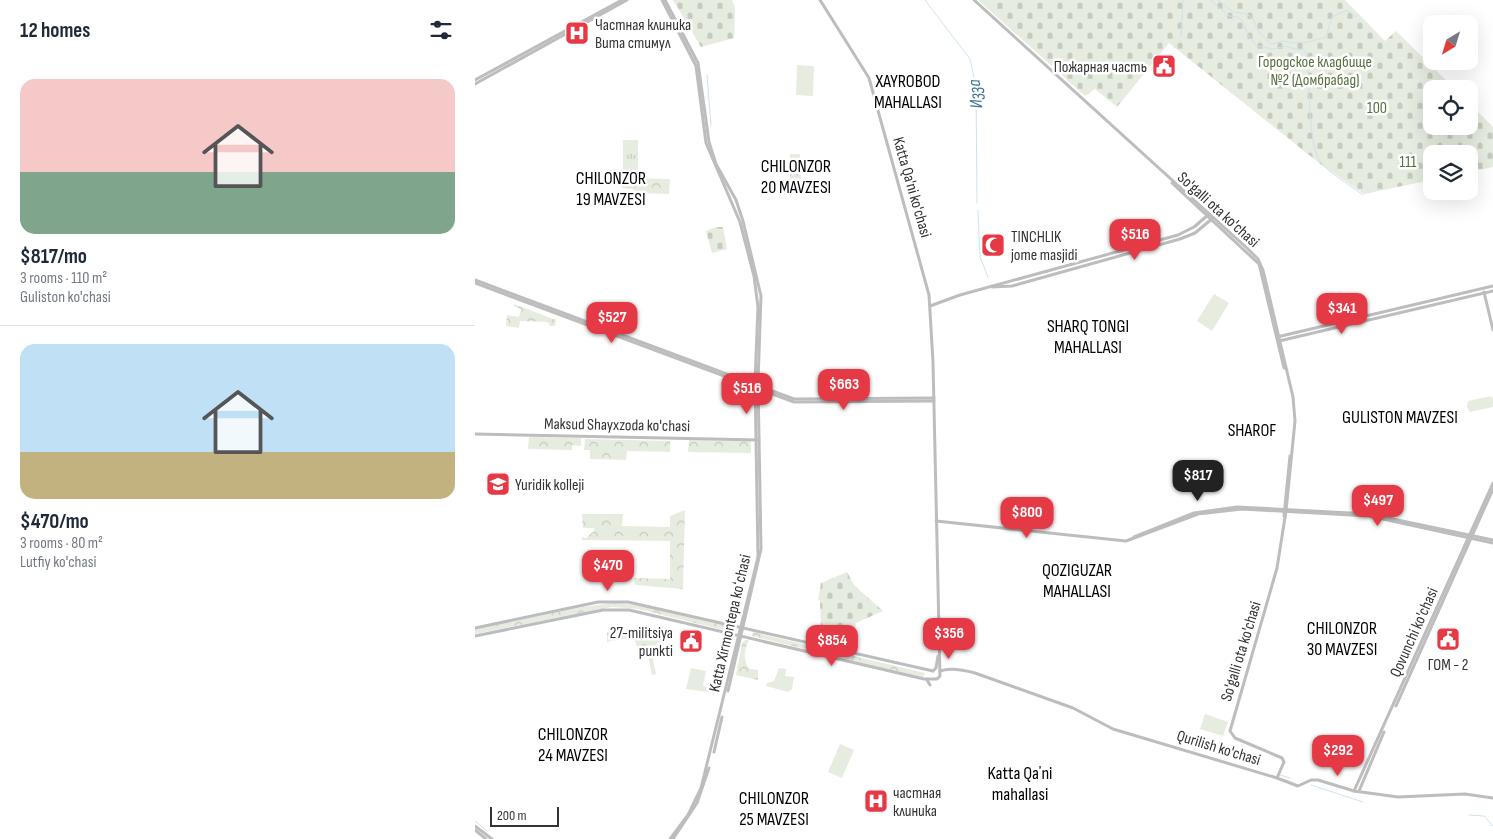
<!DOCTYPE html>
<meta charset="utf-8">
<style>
:root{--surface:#fff;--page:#f6f6f7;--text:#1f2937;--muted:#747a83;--line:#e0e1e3;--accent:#e63946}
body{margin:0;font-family:"Sofia Sans Condensed",sans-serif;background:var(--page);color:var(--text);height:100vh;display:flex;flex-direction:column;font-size:19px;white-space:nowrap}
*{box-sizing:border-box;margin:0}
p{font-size:16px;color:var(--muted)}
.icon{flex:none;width:28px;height:28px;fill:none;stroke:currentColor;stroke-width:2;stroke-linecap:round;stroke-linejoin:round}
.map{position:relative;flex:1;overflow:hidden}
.details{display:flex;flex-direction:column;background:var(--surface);width:475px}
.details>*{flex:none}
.needle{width:32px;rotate:218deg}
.controls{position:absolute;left:948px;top:15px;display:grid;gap:10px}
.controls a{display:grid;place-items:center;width:55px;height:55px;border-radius:10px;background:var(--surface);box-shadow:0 5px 20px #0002;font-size:25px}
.scale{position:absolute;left:15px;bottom:12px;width:69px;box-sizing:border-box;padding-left:5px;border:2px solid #333;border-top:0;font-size:14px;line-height:18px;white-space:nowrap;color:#333;-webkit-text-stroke:4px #fff;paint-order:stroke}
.price{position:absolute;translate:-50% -42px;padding:0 11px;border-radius:10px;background:var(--accent);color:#fff;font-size:16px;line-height:32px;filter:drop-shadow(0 1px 2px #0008)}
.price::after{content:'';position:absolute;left:50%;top:30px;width:15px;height:11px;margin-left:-8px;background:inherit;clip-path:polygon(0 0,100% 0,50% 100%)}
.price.current{background:#222;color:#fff}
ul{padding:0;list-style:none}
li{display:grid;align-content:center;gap:10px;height:265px;padding:0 20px}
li+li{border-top:1px solid var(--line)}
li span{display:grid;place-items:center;height:155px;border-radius:15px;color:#555}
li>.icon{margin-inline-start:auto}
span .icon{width:90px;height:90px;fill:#fffc;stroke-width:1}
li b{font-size:21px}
h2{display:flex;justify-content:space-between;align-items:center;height:60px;padding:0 20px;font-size:21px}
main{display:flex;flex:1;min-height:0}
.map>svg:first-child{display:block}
.green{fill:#e6ecdf}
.forest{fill:url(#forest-crowns)}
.cemetery{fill:url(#cemetery-stones)}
.park{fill:url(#park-tufts)}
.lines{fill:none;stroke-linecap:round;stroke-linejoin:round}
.stream{stroke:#cfe2ee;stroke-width:1}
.secondary{stroke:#bdbdbd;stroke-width:3}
.labels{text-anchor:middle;stroke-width:5;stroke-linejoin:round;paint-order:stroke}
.poi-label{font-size:16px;fill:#333;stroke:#fff;text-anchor:start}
.park-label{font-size:16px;fill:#56703f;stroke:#fff}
.street-label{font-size:16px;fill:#333;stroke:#fff}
.neighbourhood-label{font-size:18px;fill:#000;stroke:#fff}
.water-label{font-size:18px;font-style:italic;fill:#3f7597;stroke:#fff}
</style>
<main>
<section class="details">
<h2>12 homes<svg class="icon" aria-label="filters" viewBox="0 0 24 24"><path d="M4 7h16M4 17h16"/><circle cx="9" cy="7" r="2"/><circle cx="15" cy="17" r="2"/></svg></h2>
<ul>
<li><span style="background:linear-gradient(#f6c9c9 60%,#7fa58c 0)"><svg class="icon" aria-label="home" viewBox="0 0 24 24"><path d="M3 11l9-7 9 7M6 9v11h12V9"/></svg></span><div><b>$817/mo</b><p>3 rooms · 110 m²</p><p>Guliston ko'chasi</p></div></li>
<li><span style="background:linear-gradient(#bfe0f5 70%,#c2b280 0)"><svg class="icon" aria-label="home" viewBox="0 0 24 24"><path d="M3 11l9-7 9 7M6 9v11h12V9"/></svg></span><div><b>$470/mo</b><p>3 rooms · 80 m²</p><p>Lutfiy ko'chasi</p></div></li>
</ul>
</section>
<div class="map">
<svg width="1018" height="839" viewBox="0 0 1018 839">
<defs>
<pattern id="forest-crowns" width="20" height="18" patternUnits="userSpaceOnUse" patternTransform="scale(1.25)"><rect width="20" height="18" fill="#e6ecdf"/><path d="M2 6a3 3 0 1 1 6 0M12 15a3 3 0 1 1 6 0" fill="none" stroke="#c6cbc0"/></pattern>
<pattern id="cemetery-stones" width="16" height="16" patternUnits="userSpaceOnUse" patternTransform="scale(1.25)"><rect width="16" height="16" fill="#e6ecdf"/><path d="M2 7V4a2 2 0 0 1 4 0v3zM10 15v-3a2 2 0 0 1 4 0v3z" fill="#c6cbc0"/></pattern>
<pattern id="park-tufts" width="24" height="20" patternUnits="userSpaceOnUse" patternTransform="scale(1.25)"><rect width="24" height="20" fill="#e6ecdf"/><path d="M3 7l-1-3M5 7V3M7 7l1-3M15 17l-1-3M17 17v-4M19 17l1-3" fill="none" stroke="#c6cbc0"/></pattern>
</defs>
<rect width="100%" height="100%" fill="#fff"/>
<g class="green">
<polygon points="322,65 339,66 338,96 321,95"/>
<polygon points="739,294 754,303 737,331 722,321"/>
<polygon points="1016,396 1018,399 1018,407 995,412 992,407 993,401"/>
<polygon points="216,668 231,671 228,686 237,688 233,692 211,689"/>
<polygon points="304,668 311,669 310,676 319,677 317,689 313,692 291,686 292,683 299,681"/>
<polygon points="730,714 753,722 748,736 725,729"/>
<polygon points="365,744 379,750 367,778 353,772"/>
</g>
<g class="forest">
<polygon points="315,154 325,154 326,190 315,190"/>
<polygon points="147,178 195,179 194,194 164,193 157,189 147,188"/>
<polygon points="39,304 81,320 80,326 75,326 73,322 45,321 44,328 31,326 32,315 44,317 46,309 39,306"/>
<polygon points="54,437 106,438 106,446 97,445 97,450 53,449"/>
<polygon points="110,439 195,441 195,452 152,451 151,460 115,459 115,450 109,450"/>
<polygon points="214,440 276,441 276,453 213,452"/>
<polygon points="210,510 208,589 160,585 159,578 195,579 195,541 107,540 107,537 111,538 119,531 119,528 108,528 107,514 148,514 147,526 195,527 195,516"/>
<polygon points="138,603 164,605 258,627 257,632 163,609 137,607 0,634 0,629 108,607"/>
<polygon points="132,632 168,634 188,632 189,645 175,648 181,674 177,675 173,655 164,656 163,653 169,652 168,647 162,648 159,637 132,642"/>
<polygon points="278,632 450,673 448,678 277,636"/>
<path d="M270 640H274C270 647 267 661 275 669L283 670V680L261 675 267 643Z"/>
</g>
<g class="cemetery">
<polygon points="198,0 257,0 260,8 259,38 226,47"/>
<polygon points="503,0 870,0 910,41 921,31 980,89 956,89 956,126 994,126 994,103 1018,127 1018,167 994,172 994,154 956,154 956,180 889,194 844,163 694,43 642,107 620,89 610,96"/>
<polygon points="241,227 248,227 252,249 237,253 231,231"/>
<polygon points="372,572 379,585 408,611 381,623 380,629 371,628 364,632 346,628 345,600 343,600 346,583"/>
</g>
<polygon class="park" points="148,140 163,140 163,174 148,173"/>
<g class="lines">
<g class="stream">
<polyline points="450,0 495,59 501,86 502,203"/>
<path d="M735 0 754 16 763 17 767 20 773 35 782 46 799 49 811 46 823 50 828 49 831 53C836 78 831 149 848 165 859 176 875 185 888 195"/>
<polyline points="743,0 758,12 772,14 778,19 785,34 796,44 808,41 818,43 833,42 851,37 857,17 872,10 881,17"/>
<polyline points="706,37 708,0"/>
<polyline points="699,48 704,43"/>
<polyline points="232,75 236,125"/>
<polyline points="503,210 505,257 513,277"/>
<polyline points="805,775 815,778"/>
<polyline points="836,785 888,802"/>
<polyline points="994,815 1009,816 1018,826"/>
<polyline points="0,821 12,831"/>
</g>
<g class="secondary">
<polyline points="187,0 221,66 231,143 265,222 279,276 283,307 280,381 283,557 226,788 213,815 195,839"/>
<polyline points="190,0 223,63 234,142 241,164 261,200 268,221 286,296 283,382 286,549 253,691"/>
<polyline points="499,0 773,249 783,259 788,270 818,397 820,421 811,511 802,568 755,731 760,738 807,758 809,762 802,778"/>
<polyline points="0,80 147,0"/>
<polyline points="0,84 152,0"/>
<polyline points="697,183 784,264 809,368"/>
<polyline points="0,280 319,399 459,398"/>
<polyline points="0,283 319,402 459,401"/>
<polyline points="517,287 537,286 705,239 720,233 738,218"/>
<polyline points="1009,292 1018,330"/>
<polyline points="455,306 485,295 703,235 719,227 733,215"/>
<polyline points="802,337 1018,286"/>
<polyline points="804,341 1018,291"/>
<polyline points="0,434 284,440"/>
<polyline points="809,516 815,456"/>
<polyline points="461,521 651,541 723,514 767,509 894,516 1018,543"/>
<polyline points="659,537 719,513 762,507 894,514 1018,540"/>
<polyline points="0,628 123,602 153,602 458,671"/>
<polyline points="0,636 128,610 154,610 449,679 462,679 465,676 458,362 454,295 394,78 345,0"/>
<polyline points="458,671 461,668 463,656"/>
<path d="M465 671C476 667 489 670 500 673L598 708 638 729 802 778 823 786 836 780H843L879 791 923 797 990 794 1018 798"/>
<polyline points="452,680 455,685"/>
<polyline points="921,706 1018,489"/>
<polyline points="239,752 247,717"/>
<polyline points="879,791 1018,483"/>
<polyline points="884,791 909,732"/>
<polyline points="0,826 17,839"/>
<polyline points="0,830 11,839"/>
<polyline points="198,839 222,803 234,768"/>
</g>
</g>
<defs>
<g id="hospital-square" transform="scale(1.25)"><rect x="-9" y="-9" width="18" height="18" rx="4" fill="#e63946" stroke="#fff"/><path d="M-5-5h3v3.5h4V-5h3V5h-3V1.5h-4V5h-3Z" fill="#fff"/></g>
<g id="civic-square" transform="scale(1.25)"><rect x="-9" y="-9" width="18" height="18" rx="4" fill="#e63946" stroke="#fff"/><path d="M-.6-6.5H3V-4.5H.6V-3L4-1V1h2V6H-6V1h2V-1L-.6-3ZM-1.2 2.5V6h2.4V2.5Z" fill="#fff"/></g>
<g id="mosque-square" transform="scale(1.25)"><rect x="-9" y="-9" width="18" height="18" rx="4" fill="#e63946" stroke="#fff"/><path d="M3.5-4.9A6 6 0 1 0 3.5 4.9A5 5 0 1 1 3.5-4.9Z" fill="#fff"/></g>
<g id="university-square" transform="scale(1.25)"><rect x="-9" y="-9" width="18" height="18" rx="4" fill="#e63946" stroke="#fff"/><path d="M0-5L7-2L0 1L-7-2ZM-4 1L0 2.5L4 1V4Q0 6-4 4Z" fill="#fff"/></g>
</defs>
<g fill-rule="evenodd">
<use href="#hospital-square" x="102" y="33"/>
<use href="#civic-square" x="689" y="66"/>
<use href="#mosque-square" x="518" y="245"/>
<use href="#university-square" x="23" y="484"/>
<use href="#civic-square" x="973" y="639"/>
<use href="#civic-square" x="216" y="641"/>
<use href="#hospital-square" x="401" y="801"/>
</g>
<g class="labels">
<g class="poi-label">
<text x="120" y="30">Частная клиника<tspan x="120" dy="18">Вита стимул</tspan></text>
<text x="672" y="72" text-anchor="end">Пожарная часть</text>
<text x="536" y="242">TINCHLIK<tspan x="536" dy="18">jome masjidi</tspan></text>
<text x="40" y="490">Yuridik kolleji</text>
<text x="198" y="638" text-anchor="end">27-militsiya<tspan x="198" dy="18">punkti</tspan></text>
<text x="973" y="670" text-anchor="middle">ГОМ - 2</text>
<text x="418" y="798">частная<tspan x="418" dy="18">клиника</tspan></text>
</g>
<g class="park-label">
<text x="840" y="67">Городское кладбище<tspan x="840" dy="18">№2 (Домбрабад)</tspan></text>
<text x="902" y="113">100</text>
<text x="933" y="167">111</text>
</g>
<g class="street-label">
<text transform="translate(438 187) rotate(74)" y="6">Katta Qa'ni ko'chasi</text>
<text transform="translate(744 209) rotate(42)" y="6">So'galli ota ko'chasi</text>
<text transform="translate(142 424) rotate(1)" y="6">Maksud Shayxzoda ko'chasi</text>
<text transform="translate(254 623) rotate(-77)" y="6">Katta Xirmontepa koʻchasi</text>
<text transform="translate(938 632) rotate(-66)" y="6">Qovunchi ko'chasi</text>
<text transform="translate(765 651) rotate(-73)" y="6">So'galli ota ko'chasi</text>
<text transform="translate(744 747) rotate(17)" y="6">Qurilish ko'chasi</text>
</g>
<g class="neighbourhood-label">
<text x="433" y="87">XAYROBOD<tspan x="433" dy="21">MAHALLASI</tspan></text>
<text x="321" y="172">CHILONZOR<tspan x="321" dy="21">20 MAVZESI</tspan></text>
<text x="136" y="184">CHILONZOR<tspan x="136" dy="21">19 MAVZESI</tspan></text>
<text x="613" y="332">SHARQ TONGI<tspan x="613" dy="21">MAHALLASI</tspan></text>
<text x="925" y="423">GULISTON MAVZESI</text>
<text x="777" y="436">SHAROF</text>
<text x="602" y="576">QOZIGUZAR<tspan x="602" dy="21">MAHALLASI</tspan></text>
<text x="867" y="634">CHILONZOR<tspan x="867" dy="21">30 MAVZESI</tspan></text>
<text x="98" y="740">CHILONZOR<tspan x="98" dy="21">24 MAVZESI</tspan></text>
<text x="545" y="779">Katta Qaʼni<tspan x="545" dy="21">mahallasi</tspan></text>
<text x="299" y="804">CHILONZOR<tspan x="299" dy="21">25 MAVZESI</tspan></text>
</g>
<g class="water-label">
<text transform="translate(500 94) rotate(-95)" y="6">Изза</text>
</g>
</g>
</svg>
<div class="controls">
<a><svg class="needle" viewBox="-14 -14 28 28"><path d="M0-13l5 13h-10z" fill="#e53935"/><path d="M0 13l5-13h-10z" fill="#747a83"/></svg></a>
<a><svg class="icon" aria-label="locate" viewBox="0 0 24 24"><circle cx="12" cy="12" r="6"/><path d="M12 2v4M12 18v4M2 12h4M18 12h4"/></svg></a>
<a><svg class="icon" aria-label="layers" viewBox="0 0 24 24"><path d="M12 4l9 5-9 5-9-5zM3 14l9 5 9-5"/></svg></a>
</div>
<div class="scale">200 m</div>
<b class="price" style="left:660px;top:261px">$516</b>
<b class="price" style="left:867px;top:335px">$341</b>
<b class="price" style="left:137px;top:344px">$527</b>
<b class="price" style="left:369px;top:411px">$663</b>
<b class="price" style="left:272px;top:415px">$516</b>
<b class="price current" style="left:723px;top:502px">$817</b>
<b class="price" style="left:903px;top:527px">$497</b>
<b class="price" style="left:552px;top:539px">$800</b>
<b class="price" style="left:133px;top:592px">$470</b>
<b class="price" style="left:474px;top:660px">$356</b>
<b class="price" style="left:357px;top:667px">$854</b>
<b class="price" style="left:863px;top:777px">$292</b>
</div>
</main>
